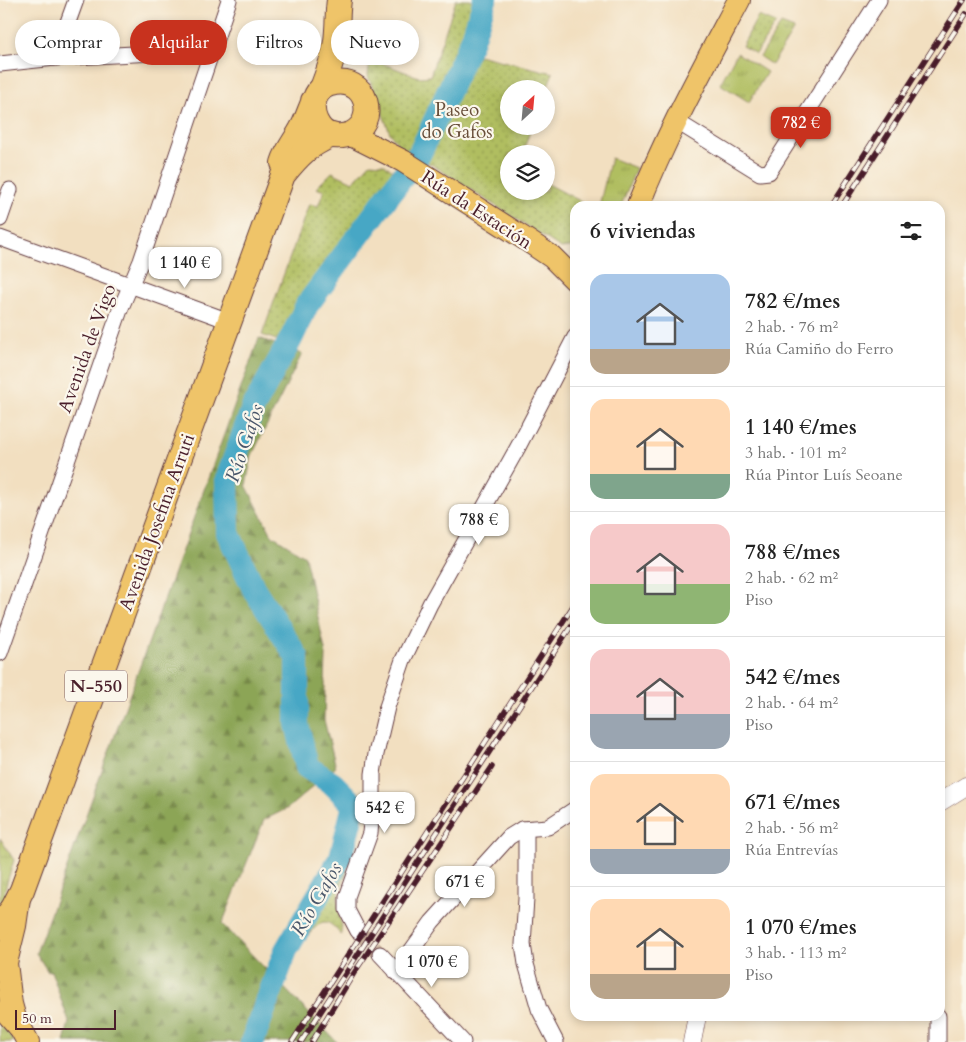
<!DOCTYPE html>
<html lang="es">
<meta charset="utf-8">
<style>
:root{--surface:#fff;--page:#f6f6f6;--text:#222;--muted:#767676;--line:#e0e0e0;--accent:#c8321e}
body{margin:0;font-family:Cardo,serif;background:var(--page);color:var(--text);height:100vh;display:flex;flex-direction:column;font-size:19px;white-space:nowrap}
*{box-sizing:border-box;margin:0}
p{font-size:16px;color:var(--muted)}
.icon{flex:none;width:28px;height:28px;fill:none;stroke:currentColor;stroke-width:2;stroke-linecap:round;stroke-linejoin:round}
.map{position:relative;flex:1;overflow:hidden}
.details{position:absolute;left:570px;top:201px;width:375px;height:820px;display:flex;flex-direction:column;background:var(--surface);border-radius:15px;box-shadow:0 2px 8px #0003}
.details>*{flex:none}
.guide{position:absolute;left:15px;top:20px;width:475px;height:45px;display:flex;gap:10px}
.needle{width:32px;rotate:26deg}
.fabs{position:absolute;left:500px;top:80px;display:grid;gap:10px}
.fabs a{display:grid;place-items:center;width:55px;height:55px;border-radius:50%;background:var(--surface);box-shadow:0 2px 8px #0003;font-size:25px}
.scale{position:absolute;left:15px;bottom:12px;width:101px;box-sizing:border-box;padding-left:5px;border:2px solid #4a1f2b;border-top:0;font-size:14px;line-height:18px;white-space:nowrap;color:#4a1f2b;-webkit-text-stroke:4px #fbf7ec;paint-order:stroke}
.price{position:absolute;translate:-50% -42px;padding:0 11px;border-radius:10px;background:#fff;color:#222;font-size:16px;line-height:32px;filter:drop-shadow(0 1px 2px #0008)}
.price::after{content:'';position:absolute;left:50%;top:30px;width:15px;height:11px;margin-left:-8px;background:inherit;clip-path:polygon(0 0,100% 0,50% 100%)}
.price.current{background:var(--accent);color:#fff}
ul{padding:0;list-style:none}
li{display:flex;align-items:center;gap:15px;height:125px;padding:0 20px}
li+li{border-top:1px solid var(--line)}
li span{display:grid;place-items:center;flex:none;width:140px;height:100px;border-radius:15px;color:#555}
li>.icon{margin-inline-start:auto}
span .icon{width:60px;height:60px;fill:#fffc;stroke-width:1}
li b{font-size:21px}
h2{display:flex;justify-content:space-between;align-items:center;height:60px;padding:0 20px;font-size:21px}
.tag{padding:0 18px;border-radius:22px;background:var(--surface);box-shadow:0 2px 8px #0003;font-size:18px;line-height:45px}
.tag.current{background:var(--accent);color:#fff}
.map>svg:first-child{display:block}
.grass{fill:url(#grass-tufts);stroke:#7d6e46}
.forest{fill:url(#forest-firs);stroke:#6b6240}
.park{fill:url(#park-dots);stroke:#7d6e46}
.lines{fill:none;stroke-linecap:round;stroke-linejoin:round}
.river{stroke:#46a7c5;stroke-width:24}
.minor-tunnel{stroke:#d0b9a2;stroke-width:15;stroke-dasharray:15 8;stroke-linecap:butt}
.minor-casing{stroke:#633c41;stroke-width:17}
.tertiary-casing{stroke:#633c41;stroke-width:19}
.primary-casing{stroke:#633c41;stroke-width:24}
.trunk-casing{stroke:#633c41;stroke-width:26}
.minor{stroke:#fff;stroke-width:15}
.tertiary{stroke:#fff;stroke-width:18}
.primary{stroke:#efc469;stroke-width:22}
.trunk{stroke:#efc469;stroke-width:24}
.rail-casing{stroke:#4a1f2b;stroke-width:5.5}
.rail{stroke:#fbf7ec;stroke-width:4;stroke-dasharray:11;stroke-linecap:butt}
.labels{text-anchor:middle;stroke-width:4.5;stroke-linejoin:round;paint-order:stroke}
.shield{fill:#fbf7ec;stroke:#7f6065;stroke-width:1}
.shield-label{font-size:18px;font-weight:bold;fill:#4a1f2b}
.park-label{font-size:19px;fill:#694f3b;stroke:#fbf7ec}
.street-label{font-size:19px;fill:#4a1f2b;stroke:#fbf7ec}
.water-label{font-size:20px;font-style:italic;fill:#485569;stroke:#fbf7ec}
</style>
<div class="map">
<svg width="966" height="1042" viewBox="0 0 966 1042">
<defs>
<pattern id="grass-tufts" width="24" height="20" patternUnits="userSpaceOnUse" patternTransform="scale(1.25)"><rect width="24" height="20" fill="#b0be60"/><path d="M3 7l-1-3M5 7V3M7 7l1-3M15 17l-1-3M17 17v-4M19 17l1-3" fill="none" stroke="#919a4f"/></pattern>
<pattern id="forest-firs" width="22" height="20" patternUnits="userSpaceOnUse" patternTransform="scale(1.25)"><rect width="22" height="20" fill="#8ca556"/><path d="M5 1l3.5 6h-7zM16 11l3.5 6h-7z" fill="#748647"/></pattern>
<pattern id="park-dots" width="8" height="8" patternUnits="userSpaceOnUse" patternTransform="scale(1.25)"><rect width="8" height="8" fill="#b0be60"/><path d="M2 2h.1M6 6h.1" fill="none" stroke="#919a4f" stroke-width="1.8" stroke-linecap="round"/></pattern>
</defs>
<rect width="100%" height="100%" fill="#fbf7ec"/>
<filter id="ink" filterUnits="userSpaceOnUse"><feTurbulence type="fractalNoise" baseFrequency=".02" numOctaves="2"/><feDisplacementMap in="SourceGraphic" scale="10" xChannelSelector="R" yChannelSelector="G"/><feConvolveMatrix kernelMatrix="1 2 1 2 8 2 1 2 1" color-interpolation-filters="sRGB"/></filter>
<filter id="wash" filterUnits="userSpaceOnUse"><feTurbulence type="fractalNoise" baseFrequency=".0096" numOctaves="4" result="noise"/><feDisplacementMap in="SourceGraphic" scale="20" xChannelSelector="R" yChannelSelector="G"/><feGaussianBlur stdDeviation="1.12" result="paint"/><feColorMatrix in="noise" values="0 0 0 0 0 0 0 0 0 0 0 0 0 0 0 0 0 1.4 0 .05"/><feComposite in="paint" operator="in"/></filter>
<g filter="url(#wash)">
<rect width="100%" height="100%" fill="#f2dfc0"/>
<g class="grass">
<polygon points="781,24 794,29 772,65 760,57"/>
<polygon points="737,53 767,72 749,102 720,84"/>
<polygon points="611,158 636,168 621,206 599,206"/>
<polygon points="0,838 14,860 4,892 10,893 0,907"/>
<polygon points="0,1021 13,1040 12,1042 0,1042"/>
</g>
<polygon class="forest" points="259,338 302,354 252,455 246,485 272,535 305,556 326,655 324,720 336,767 288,808 264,820 222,924 337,1042 64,1042 69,1022 51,971 48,972 36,953"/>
<g class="park">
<polygon points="456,0 491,0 474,54 553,73 546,90 509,89 509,126 532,126 522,154 509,154 509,191 546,191 546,183 582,202 580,206 575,206 575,223 570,238 574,242 571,247 561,248 431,164 403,152 390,133 368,76 370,61 373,60 419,77 430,76"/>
<polygon points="758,16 776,23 756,54 742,46"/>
<polygon points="370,163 384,164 399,174 307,296 285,343 262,335 309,204 318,206 324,191 316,188 332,172 353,182"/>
<path d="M348 870C343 881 337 891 338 904 338 915 343 923 341 935 337 930 332 924 326 922 312 919 275 985 270 998 264 1011 262 1028 257 1042H243L258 995 315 888 325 878Z"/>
</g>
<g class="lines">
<polyline class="river" points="252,1042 286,950 341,857 354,805 333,784 307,767 297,724 297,657 254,589 228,533 227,479 253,408 291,339 307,305 420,153 472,40 485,0"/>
</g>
</g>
<g filter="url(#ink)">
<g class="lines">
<polyline class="minor-tunnel" points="358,931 380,954"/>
<g class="minor-casing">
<g id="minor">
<polyline points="55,58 76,0"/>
<polyline points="0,64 55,58 213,50"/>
<polyline points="676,121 760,173 769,172 879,0"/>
<polyline points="0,219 10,190"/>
<polyline points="0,238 229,321"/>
<polyline points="0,653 120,310 141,261 229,0"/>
<polyline points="522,829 526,836 526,899 523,944 526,964 539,1009 556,1042"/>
<polyline points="358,931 347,910 347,897 370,833 373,804 373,774 376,754 387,707 403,660 430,604 518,447 575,337"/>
<polyline points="380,954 463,1042"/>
<polyline points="396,972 432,922 509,837 522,829 548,827 575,809"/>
<polyline points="938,1016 938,1042"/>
</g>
</g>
<g class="tertiary-casing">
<g id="tertiary">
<polyline points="940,802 966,786"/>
<polyline points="692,1042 697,1016"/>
</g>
</g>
<g class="primary-casing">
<g id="primary">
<polyline points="349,134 403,161 525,239 552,257 575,280"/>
<path d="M638 206C666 135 703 68 739 0"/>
<polyline points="5,1011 21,1029 28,1042"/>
<polyline points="16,1022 11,1004 6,963 15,926 19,898"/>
</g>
</g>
<g class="trunk-casing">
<g id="trunk">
<path d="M322 88C328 72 334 57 336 41 338 27 337 14 339 0"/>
<path d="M283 163C287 150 295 141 301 130 307 120 310 108 315 98 318 90 325 84 335 83 372 77 379 132 342 136 321 139 311 119 313 101"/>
<path d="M0 925 13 908 22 890 283 175C300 154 308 146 332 135"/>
</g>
</g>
<use href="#minor" class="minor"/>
<use href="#tertiary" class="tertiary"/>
<use href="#primary" class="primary"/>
<use href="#trunk" class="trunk"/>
<g class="rail-casing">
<g id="rail">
<polyline points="831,206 964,0"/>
<polyline points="842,206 966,14"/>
<polyline points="292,1042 575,603"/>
<polyline points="301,1042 575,620"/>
<polyline points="312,1042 354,973 492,767"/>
</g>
</g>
<use href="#rail" class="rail"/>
</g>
</g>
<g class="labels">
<rect class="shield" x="65" y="670.5" width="62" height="31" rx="4"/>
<g class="shield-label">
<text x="96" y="692">N-550</text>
</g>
<g class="park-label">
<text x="457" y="116">Paseo<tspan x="457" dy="22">do Gafos</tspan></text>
</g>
<g class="street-label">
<text transform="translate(477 209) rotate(33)" y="7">Rúa da Estación</text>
<text transform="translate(86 348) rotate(-70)" y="7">Avenida de Vigo</text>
<text transform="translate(156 522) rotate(-70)" y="7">Avenida Josefina Arruti</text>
</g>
<g class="water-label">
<text transform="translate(244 443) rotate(-71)" y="7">Río Gafos</text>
<text transform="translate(316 899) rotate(-60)" y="7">Río Gafos</text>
</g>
</g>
</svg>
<div class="fabs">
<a><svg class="needle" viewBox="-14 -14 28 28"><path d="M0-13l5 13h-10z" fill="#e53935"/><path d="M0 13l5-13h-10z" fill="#767676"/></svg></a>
<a><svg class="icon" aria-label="layers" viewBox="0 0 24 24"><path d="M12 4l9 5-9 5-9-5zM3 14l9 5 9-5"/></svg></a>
</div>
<div class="scale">50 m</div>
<b class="price current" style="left:801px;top:149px">782 €</b>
<b class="price" style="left:185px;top:289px">1 140 €</b>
<b class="price" style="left:479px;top:546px">788 €</b>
<b class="price" style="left:385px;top:834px">542 €</b>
<b class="price" style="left:465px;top:908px">671 €</b>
<b class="price" style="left:432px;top:988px">1 070 €</b>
<div class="guide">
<a class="tag">Comprar</a>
<a class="tag current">Alquilar</a>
<a class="tag">Filtros</a>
<a class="tag">Nuevo</a>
</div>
<section class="details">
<h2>6 viviendas<svg class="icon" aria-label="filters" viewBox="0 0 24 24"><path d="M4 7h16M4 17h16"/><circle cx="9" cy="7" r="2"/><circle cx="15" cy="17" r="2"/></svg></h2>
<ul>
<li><span style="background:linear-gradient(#a9c7e8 75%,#b9a48a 0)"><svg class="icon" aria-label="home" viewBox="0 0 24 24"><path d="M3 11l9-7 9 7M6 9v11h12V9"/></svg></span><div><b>782 €/mes</b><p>2 hab. · 76 m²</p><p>Rúa Camiño do Ferro</p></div></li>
<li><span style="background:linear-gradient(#ffd9b3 75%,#7fa58c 0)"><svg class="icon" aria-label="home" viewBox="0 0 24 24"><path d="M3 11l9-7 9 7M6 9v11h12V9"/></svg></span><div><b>1 140 €/mes</b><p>3 hab. · 101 m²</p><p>Rúa Pintor Luís Seoane</p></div></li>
<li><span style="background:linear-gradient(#f6c9c9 60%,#8fb573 0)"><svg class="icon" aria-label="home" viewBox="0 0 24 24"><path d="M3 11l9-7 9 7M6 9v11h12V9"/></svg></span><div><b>788 €/mes</b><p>2 hab. · 62 m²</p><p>Piso</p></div></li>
<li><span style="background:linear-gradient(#f6c9c9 65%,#9aa5b1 0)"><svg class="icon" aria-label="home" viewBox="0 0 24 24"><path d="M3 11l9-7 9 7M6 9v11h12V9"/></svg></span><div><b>542 €/mes</b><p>2 hab. · 64 m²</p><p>Piso</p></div></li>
<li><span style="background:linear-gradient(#ffd9b3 75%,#9aa5b1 0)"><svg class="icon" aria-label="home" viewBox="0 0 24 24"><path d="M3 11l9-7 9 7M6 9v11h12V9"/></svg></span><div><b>671 €/mes</b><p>2 hab. · 56 m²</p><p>Rúa Entrevías</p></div></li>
<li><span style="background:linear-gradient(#ffd9b3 75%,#b9a48a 0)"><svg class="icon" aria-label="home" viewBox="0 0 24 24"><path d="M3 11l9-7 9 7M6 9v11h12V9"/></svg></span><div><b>1 070 €/mes</b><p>3 hab. · 113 m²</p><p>Piso</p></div></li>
</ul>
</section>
</div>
